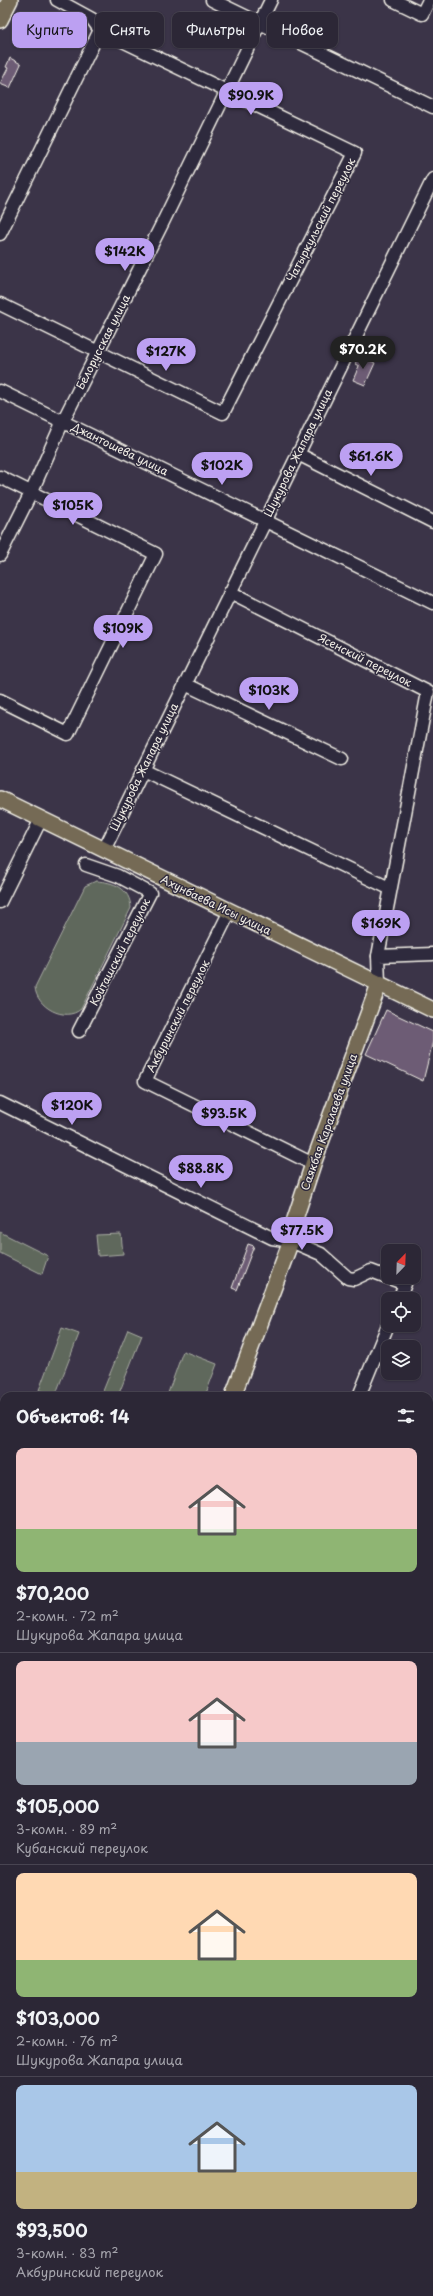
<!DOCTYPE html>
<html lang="ru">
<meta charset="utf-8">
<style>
:root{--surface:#2c2736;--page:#342f3e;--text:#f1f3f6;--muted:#a6a5ad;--line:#484451;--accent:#bca0f2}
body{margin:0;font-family:"Playpen Sans",sans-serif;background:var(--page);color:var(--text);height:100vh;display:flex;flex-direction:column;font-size:15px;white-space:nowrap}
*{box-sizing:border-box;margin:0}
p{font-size:13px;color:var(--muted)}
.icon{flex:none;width:22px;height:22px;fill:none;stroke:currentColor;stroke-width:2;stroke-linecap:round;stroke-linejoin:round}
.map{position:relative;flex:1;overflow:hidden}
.side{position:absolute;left:0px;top:1392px;width:433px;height:904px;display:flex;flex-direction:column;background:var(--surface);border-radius:12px 12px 0 0;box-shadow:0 1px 3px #0004,0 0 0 1px var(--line)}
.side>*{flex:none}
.hud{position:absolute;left:12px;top:12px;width:409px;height:36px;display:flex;gap:8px}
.needle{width:26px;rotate:23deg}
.fabs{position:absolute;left:381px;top:1244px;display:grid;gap:8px}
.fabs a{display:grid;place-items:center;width:40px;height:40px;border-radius:8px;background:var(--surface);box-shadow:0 1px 3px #0004,0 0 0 1px var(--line);font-size:20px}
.price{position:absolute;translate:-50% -34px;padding:0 9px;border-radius:14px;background:var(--accent);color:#111;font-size:13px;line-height:26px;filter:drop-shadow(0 1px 2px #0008)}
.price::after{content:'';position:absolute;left:50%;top:24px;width:12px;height:9px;margin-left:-6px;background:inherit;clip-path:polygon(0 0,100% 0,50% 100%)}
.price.active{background:#222;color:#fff}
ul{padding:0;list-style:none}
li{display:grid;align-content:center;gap:8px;height:212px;padding:0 16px}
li+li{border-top:1px solid var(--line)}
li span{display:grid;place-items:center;height:124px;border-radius:8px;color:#555}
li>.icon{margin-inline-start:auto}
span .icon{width:72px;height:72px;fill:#fffc;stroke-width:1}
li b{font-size:17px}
h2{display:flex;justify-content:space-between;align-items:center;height:48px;padding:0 16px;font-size:17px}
.chip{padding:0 14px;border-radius:8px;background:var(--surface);box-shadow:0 1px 3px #0004,0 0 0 1px var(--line);font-size:14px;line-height:36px}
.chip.active{background:var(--accent);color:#111}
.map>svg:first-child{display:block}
.green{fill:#5e685c;stroke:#a9aca2}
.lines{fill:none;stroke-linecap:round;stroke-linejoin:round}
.river{stroke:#54647f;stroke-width:15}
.building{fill:#6d5b75;stroke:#f4f1e8}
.minor-casing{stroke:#f4f1e8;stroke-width:15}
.major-casing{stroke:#f4f1e8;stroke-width:18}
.minor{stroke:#2f2a3d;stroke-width:12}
.major{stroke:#746b55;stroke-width:15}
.labels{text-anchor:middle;stroke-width:3;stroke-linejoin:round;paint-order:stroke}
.street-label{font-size:11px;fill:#f4f1e8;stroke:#2f2a3d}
</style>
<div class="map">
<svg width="433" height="2296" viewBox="0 0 433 2296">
<rect width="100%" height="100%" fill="#3b3448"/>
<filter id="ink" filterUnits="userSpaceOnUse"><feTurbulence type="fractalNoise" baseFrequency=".025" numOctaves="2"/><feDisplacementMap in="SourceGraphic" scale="8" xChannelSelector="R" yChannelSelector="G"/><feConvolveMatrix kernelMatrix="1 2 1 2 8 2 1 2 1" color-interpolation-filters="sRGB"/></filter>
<g filter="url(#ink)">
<g class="green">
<path d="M96 881C114 882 130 888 131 908L81 1009C65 1023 36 1007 35 987L85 886Z"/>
<polygon points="0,1232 48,1256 42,1274 0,1253"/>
<polygon points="121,1234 123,1254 98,1256 96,1235"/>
<polygon points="62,1328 79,1334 55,1396 39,1390"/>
<polygon points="128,1329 142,1335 118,1396 101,1396"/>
<polygon points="183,1351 217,1364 205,1396 167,1396"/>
<polygon points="433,1566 433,2296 134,2296 135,2292 429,2292 429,1576"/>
</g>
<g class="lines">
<g class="river">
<polyline points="429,1448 433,1438"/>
<polyline points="83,2296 85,2292"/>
</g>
</g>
<g class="building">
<polygon points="10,58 21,64 10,88 0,84 8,68 6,67"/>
<polygon points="359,355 375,363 365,385 353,380 359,366 355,364"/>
<polygon points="386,1010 433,1032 433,1041 423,1081 366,1054"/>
<polygon points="248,1244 254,1246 237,1290 232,1288"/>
</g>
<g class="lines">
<g class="minor-casing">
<g id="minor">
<polyline points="57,0 92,19 100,30"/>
<polyline points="212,0 433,107"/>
<polyline points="393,0 422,14 429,0"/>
<polyline points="0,234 100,30 355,153 223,413 0,304"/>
<polyline points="0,391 433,603"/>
<polyline points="298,454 433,522"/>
<polyline points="0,477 156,554 68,734 0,700"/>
<polyline points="0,555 31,493 63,421 163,222 271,0"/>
<polyline points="230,592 428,692 378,956"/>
<polyline points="185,684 342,759"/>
<polyline points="143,770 389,888"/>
<polyline points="104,850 433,179"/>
<polyline points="0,902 41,819"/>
<polyline points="230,911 145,1081 313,1164"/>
<polyline points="379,984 378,956 433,954"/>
<polyline points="79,1031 150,893 118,876 86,865"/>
<polyline points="0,1103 272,1238 291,1241 321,1254 348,1278 354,1279 371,1271 405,1284 399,1299"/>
<polyline points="359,1396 388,1325"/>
<polyline points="0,1478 4,1479"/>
<polyline points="66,2296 67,2292"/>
<polyline points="121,2296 122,2292"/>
</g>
</g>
<g class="major-casing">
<g id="major">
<polyline points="0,20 10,0"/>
<polyline points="0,799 433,1010"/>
<polyline points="233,1396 291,1241 292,1228 313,1164 379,984"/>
<polyline points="0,1843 4,1845"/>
<polyline points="0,2036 4,2025"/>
</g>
</g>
<use href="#minor" class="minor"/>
<use href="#major" class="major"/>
</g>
</g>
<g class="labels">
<g class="street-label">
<text transform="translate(321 220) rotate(-63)" y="4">Чатыркульский переулок</text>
<text transform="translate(103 342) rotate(-63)" y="4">Белорусская улица</text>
<text transform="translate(120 449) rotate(26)" y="4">Джантошева улица</text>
<text transform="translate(298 453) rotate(-64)" y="4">Шукурова Жапара улица</text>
<text transform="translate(365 660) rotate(27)" y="4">Ясенский переулок</text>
<text transform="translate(144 767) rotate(-64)" y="4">Шукурова Жапара улица</text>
<text transform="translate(216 905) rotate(26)" y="4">Ахунбаева Исы улица</text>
<text transform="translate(120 952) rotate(-63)" y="4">Койташский переулок</text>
<text transform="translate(178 1016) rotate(-63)" y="4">Акбуринский переулок</text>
<text transform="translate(329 1122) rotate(-70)" y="4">Саякбая Каралаева улица</text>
</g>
</g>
</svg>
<div class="fabs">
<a><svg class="needle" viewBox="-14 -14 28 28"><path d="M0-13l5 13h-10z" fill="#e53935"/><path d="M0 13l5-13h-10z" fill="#a6a5ad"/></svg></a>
<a><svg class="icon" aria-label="locate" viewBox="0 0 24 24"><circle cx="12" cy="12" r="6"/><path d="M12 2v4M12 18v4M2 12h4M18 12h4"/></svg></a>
<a><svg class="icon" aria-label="layers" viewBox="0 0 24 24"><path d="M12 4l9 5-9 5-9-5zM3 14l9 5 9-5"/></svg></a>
</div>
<b class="price" style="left:251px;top:116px">$90.9K</b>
<b class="price" style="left:125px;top:272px">$142K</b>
<b class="price active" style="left:363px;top:370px">$70.2K</b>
<b class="price" style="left:166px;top:372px">$127K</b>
<b class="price" style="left:371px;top:477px">$61.6K</b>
<b class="price" style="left:222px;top:486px">$102K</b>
<b class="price" style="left:73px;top:526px">$105K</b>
<b class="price" style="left:123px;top:649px">$109K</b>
<b class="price" style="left:269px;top:711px">$103K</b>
<b class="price" style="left:381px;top:944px">$169K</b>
<b class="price" style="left:72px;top:1126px">$120K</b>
<b class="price" style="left:224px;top:1134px">$93.5K</b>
<b class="price" style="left:201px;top:1189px">$88.8K</b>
<b class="price" style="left:302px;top:1251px">$77.5K</b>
<div class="hud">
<a class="chip active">Купить</a>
<a class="chip">Снять</a>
<a class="chip">Фильтры</a>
<a class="chip">Новое</a>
</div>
<section class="side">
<h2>Объектов: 14<svg class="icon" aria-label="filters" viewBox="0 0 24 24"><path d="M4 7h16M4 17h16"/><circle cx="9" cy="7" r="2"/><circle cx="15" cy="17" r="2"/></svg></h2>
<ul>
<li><span style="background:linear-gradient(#f6c9c9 65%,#8fb573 0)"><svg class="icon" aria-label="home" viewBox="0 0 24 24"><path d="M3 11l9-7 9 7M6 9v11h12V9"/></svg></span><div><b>$70,200</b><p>2-комн. · 72 m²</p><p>Шукурова Жапара улица</p></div></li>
<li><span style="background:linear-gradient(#f6c9c9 65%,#9aa5b1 0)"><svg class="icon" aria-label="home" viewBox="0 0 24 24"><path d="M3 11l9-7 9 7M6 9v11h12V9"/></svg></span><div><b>$105,000</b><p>3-комн. · 89 m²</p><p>Кубанский переулок</p></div></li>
<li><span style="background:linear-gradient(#ffd9b3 70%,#8fb573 0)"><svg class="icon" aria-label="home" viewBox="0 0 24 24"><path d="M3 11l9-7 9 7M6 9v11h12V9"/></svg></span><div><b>$103,000</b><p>2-комн. · 76 m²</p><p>Шукурова Жапара улица</p></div></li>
<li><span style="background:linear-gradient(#a9c7e8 70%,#c2b280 0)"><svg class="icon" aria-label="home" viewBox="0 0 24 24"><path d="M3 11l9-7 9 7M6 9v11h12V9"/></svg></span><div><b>$93,500</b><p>3-комн. · 83 m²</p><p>Акбуринский переулок</p></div></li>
</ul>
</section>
</div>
